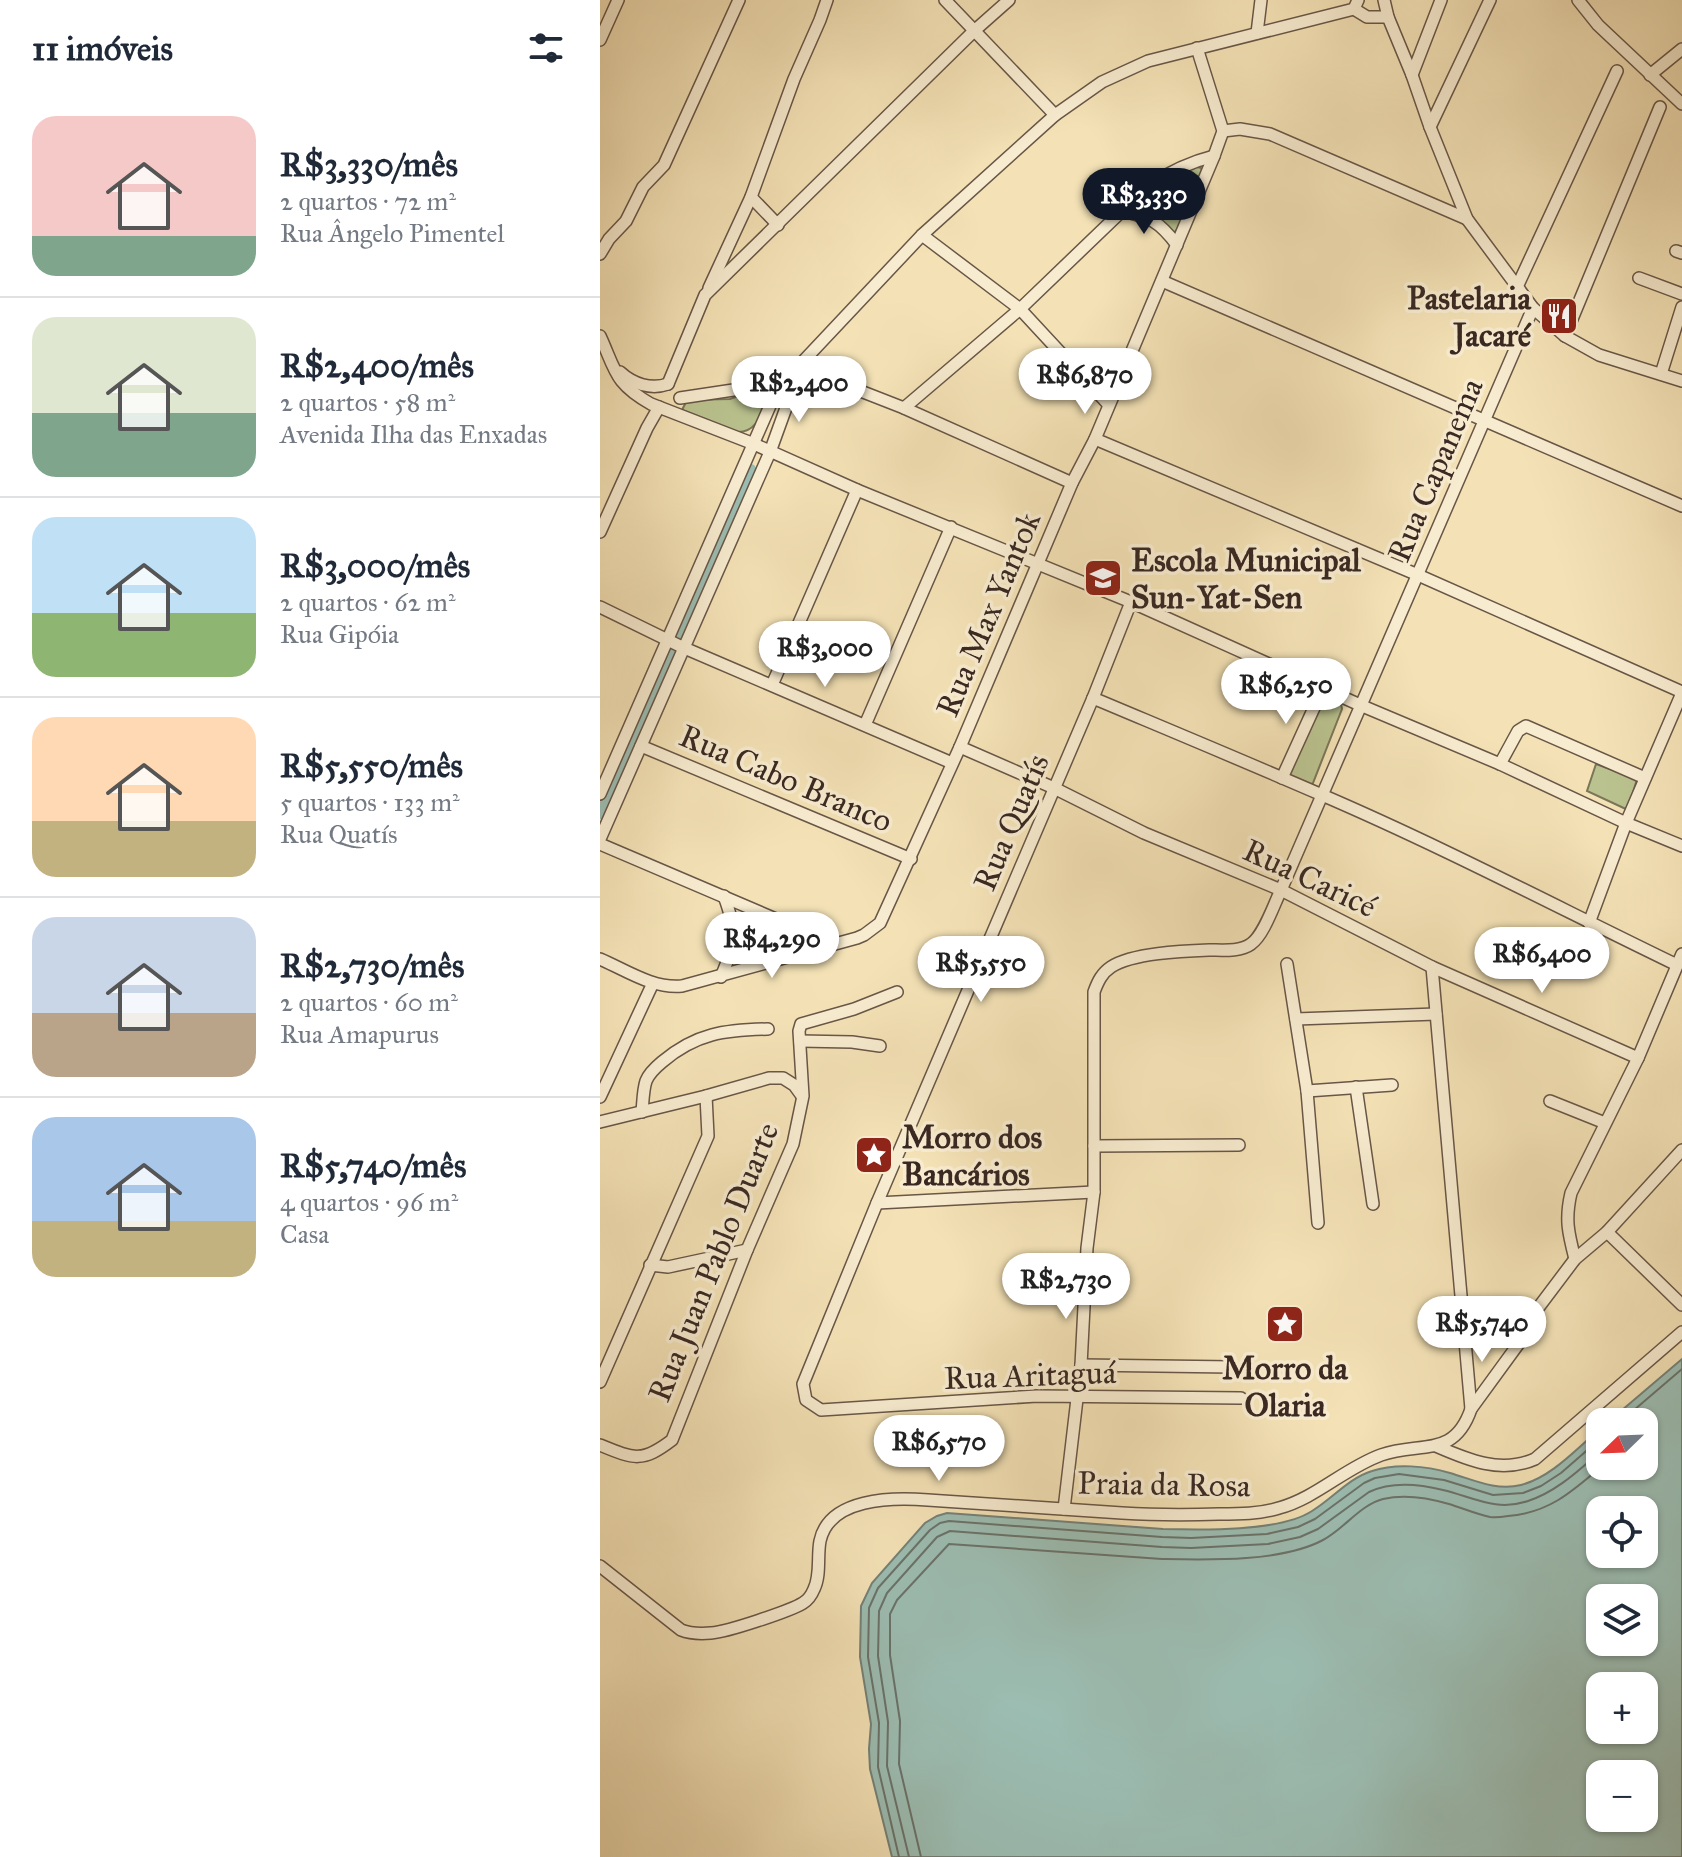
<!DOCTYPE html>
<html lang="pt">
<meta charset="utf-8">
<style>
:root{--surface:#fff;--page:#f6f6f7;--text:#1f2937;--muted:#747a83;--line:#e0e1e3;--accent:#111827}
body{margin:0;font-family:"IM FELL Great Primer",serif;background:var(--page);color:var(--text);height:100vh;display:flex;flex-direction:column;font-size:30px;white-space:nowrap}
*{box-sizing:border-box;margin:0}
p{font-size:26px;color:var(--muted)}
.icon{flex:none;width:44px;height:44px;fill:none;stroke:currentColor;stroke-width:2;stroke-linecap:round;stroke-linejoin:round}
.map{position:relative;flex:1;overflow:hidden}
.details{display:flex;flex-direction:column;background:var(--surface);width:600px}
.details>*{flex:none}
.needle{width:52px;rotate:247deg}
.buttons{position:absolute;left:986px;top:1408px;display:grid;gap:16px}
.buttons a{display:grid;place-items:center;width:72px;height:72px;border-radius:16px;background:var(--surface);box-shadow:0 2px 6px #0004;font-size:40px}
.price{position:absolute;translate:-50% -68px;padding:0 18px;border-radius:28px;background:#fff;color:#222;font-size:26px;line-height:52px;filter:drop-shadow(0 2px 4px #0008)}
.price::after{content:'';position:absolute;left:50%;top:48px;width:24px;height:18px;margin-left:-12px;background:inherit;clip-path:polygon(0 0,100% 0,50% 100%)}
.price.selected{background:var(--accent);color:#fff}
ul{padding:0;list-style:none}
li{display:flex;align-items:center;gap:24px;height:200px;padding:0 32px}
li+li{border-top:2px solid var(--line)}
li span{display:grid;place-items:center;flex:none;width:224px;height:160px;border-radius:24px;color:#555}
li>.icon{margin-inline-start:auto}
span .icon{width:96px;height:96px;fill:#fffc;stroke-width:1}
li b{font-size:34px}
h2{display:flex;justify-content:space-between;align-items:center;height:96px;padding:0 32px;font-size:34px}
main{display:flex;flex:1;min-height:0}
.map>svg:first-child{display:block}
.green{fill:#bac38f;stroke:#7a7658;stroke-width:2}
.water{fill:#9cbdb2;stroke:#748178;stroke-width:2;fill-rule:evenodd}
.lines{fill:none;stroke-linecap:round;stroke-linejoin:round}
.shore{stroke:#6a726a;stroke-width:2}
.canal{stroke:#9cbdb2;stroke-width:10}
.minor-casing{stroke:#685647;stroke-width:14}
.minor{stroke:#f8ecd0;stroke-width:11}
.labels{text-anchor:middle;stroke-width:7;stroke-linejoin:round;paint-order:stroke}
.poi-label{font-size:32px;font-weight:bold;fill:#392822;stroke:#f8ecd0;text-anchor:start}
.street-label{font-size:32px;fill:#392822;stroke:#f8ecd0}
</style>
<main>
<section class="details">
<h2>11 imóveis<svg class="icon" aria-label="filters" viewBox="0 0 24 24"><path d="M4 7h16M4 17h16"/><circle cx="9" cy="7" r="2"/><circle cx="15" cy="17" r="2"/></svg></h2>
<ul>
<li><span style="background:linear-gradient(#f6c9c9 75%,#7fa58c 0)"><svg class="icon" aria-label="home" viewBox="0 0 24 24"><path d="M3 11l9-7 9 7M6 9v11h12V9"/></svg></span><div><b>R$3,330/mês</b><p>2 quartos · 72 m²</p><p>Rua Ângelo Pimentel</p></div></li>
<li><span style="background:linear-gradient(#dfe7d0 60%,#7fa58c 0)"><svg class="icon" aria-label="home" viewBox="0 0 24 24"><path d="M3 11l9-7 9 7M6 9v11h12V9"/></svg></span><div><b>R$2,400/mês</b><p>2 quartos · 58 m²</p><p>Avenida Ilha das Enxadas</p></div></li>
<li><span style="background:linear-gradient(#bfe0f5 60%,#8fb573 0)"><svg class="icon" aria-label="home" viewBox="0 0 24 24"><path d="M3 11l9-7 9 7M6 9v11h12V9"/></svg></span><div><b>R$3,000/mês</b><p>2 quartos · 62 m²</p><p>Rua Gipóia</p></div></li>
<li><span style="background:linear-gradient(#ffd9b3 65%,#c2b280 0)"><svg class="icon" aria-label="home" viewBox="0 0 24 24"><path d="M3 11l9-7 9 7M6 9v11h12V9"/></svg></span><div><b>R$5,550/mês</b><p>5 quartos · 133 m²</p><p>Rua Quatís</p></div></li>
<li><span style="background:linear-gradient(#c9d6e8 60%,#b9a48a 0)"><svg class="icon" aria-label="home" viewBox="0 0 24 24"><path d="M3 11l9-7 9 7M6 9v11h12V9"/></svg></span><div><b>R$2,730/mês</b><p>2 quartos · 60 m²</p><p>Rua Amapurus</p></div></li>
<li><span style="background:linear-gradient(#a9c7e8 65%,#c2b280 0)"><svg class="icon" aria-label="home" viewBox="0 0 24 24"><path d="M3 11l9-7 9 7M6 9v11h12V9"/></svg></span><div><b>R$5,740/mês</b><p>4 quartos · 96 m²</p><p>Casa</p></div></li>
</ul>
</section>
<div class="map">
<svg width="1082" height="1857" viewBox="0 0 1082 1857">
<rect width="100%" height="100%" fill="#f4e2b6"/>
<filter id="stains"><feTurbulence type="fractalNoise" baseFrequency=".0025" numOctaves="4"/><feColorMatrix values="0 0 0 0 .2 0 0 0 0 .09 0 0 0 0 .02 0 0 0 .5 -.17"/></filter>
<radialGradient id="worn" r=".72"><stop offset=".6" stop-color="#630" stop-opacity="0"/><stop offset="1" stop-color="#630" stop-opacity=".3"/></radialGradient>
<g class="green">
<path d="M593 166 601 168 602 171 582 224 574 233C560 216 551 212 530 207L541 194Z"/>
<path d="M165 387 168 389 170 395C162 411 158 433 137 432L82 410 87 400 130 399Z"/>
<polygon points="724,696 741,704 742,709 713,783 708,786 687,775"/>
<polygon points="996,764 1037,779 1028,810 987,791"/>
</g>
<path class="water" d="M1082 1359V1857H292L270 1769 269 1749 271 1724 260 1657 261 1606 272 1583 325 1523 337 1516 347 1513 563 1529C601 1530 680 1532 712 1511 732 1499 749 1478 772 1471 796 1463 826 1466 850 1473 874 1480 896 1491 921 1485 952 1477 977 1448 1000 1429V1466H1044V1422H1008ZM1000 1510H1044V1554H1000ZM1044 1598V1642H1000V1598ZM1000 1686H1044V1730H1000ZM1000 1774H1044V1818H1000Z"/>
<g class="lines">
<g class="shore">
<polyline points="1020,1422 1082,1369"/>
<polyline points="299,1857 278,1767 279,1723 268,1657 269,1608 278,1588 330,1530 340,1523 349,1521 562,1537 591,1538 667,1534 698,1527 715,1519 764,1483 775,1478 799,1474 844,1480 893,1495 923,1493 941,1486 961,1473 1000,1439"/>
<path d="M309 1857 287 1766 288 1722 278 1656 279 1611 287 1593 337 1537 350 1531 562 1547 591 1548 668 1544 700 1537 718 1529 769 1492C792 1481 819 1484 843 1490 873 1497 896 1512 928 1501 956 1492 978 1471 1000 1452"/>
<path d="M321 1857 299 1764 300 1721 290 1655V1614L297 1600 349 1544 562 1559C609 1560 682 1562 723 1540 744 1529 760 1505 783 1499 804 1494 829 1498 849 1504 862 1508 876 1514 890 1517 896 1518 902 1517 908 1516 949 1513 973 1491 1002 1466"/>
</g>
<polyline class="canal" points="0,814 151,469"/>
<g class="minor-casing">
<g id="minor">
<polyline points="345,0 455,115"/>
<polyline points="784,0 788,17 812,75 830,127 867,219 933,308 965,336 999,355 1082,381"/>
<polyline points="978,0 998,25 1082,104"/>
<polyline points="754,9 767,17 788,17"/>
<polyline points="657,33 661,0"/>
<polyline points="0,40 18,0"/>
<polyline points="812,75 841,0"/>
<polyline points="1050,75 1082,49"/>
<polyline points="830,127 890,0"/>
<polyline points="623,131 640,129 670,134 867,219"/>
<polyline points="151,197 178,225"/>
<path d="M521 211C550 217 559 221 577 245"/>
<polyline points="322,235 420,309 508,404"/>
<polyline points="1076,251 1082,253"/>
<polyline points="0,254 9,239 26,221 43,187 64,165 139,0"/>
<polyline points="1039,278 1082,294"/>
<polyline points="562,281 1082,506"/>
<polyline points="917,287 1017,71"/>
<polyline points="109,288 151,197 194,79 220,20 227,0"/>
<path d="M0 336C16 371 14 383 51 404L154 444 257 490 531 602 760 705 900 764 1026 823 1082 846"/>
<polyline points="965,336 1060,107"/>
<polyline points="199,367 304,408 472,483"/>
<path d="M20 372C33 384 51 390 68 384"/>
<polyline points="1061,374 1082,307"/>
<polyline points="68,384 105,295 374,31 409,0"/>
<polyline points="80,398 140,389 194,371 322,235 455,115 502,82 548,61 754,9 758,0"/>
<path d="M304 408 420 309 548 186C569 172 590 162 614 156"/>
<polyline points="495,439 818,575 1082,692"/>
<polyline points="0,532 47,428 59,407"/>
<polyline points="531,602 493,698 277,1203 203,1384 206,1400 221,1410 437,1396 641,1398"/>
<polyline points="0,607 82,647 352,763"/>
<polyline points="172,685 257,490"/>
<path d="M493 698C569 730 646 762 722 795 843 847 959 908 1077 965"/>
<polyline points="265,725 351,527"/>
<polyline points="41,746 311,859"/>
<polyline points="360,747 454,788 544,833 681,890 832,967 1038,1058"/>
<polyline points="900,764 918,731 926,726 1045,778"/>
<polyline points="682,778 723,688"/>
<polyline points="0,794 183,376"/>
<polyline points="0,839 170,452 195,383 194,371"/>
<polyline points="0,844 232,943"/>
<polyline points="989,923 1026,823 1082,693"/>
<path d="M0 959C26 970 53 989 82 986L257 938 264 935 280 923 360 747 472 483 495 439 614 156 623 131 597 48"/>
<polyline points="687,964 707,1091 718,1223"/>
<polyline points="832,967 871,1409"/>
<path d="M121 977C136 942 137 931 124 896"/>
<polyline points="696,1019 836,1014"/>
<polyline points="200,1041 252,1042 280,1046"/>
<polyline points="756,1087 773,1204"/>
<polyline points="707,1091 792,1085"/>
<polyline points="0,1097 53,983"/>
<polyline points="950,1101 1005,1123"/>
<path d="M42 1112C43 1102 43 1090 46 1081 49 1073 56 1067 62 1062 96 1033 125 1030 168 1029"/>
<polyline points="0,1122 106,1096 169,1078 183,1078 194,1085 202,1096"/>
<polyline points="494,1146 639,1145"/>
<polyline points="277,1203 494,1192"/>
<polyline points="1007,1232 1082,1305"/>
<path d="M975 1259C968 1232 965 1219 971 1193L1038 1058 1082 954"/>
<polyline points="50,1265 68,1267 147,1250"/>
<polyline points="481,1365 633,1367"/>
<polyline points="0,1382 108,1136 106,1096"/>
<path d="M0 1445C34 1459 42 1463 72 1440L147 1250 193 1144 203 1096 199 1031 201 1024 254 1009 297 992"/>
<path d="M836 1446C868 1460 901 1474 935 1459L1082 1332"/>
<path d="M464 1509 481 1365 487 1248 494 1192V992C498 981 502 973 511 967 532 953 583 951 609 950 622 950 640 952 651 944 664 935 674 904 681 890L933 308"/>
<path d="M0 1566 81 1630C91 1634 100 1634 111 1633 127 1632 190 1611 203 1603 208 1600 212 1594 214 1589 221 1575 217 1556 220 1541 229 1498 292 1497 328 1500 393 1504 458 1509 522 1513 555 1515 587 1515 619 1514 639 1514 660 1514 679 1508 716 1498 745 1468 781 1455 820 1441 854 1459 871 1409L922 1339 926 1324 975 1259 1007 1232 1082 1150"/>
</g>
</g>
<use href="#minor" class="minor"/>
</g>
<defs>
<g id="restaurant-square" transform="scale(2)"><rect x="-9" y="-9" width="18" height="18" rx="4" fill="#8f2418" stroke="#f8ecd0"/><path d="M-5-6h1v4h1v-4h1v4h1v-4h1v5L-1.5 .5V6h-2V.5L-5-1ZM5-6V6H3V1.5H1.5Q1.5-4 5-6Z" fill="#fff"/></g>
<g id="school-square" transform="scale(2)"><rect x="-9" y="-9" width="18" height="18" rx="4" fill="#8f2418" stroke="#f8ecd0"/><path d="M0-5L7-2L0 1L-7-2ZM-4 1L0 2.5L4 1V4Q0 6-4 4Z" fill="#fff"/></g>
<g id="sight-square" transform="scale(2)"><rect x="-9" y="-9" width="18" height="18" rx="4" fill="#8f2418" stroke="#f8ecd0"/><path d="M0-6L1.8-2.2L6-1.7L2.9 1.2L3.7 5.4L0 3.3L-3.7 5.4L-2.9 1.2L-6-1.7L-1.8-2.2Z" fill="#fff"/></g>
</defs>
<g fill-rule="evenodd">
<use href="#restaurant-square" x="959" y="316"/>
<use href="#school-square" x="503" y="578"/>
<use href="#sight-square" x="274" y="1155"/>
<use href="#sight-square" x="685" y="1324"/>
</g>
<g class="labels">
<g class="poi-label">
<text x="931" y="309" text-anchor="end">Pastelaria<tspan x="931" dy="37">Jacaré</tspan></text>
<text x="531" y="571">Escola Municipal<tspan x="531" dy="37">Sun-Yat-Sen</tspan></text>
<text x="302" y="1148">Morro dos<tspan x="302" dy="37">Bancários</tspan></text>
<text x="685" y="1379" text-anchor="middle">Morro da<tspan x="685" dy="37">Olaria</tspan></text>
</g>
<g class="street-label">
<text transform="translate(835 470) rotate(-67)" y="11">Rua Capanema</text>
<text transform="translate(388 614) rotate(-67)" y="11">Rua Max Yantok</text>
<text transform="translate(186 778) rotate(23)" y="11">Rua Cabo Branco</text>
<text transform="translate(411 822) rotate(-67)" y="11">Rua Quatís</text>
<text transform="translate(710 878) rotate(25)" y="11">Rua Caricé</text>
<text transform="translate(113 1262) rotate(-68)" y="11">Rua Juan Pablo Duarte</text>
<text transform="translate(430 1375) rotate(-2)" y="11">Rua Aritaguá</text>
<text transform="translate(564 1484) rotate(1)" y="11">Praia da Rosa</text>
</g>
</g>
<rect width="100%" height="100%" filter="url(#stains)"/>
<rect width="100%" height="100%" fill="url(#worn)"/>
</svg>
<div class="buttons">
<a><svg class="needle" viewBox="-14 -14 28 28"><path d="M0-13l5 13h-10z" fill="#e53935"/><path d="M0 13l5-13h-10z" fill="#747a83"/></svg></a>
<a><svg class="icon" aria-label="locate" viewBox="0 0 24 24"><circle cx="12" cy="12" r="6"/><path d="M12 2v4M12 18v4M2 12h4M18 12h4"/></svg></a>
<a><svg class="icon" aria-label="layers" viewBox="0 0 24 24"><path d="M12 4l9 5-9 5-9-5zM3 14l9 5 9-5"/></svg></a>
<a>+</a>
<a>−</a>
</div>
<b class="price selected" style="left:544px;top:236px">R$3,330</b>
<b class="price" style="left:485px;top:416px">R$6,870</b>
<b class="price" style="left:199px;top:424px">R$2,400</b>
<b class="price" style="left:225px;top:689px">R$3,000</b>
<b class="price" style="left:686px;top:726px">R$6,250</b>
<b class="price" style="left:172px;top:980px">R$4,290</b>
<b class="price" style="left:942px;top:995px">R$6,400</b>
<b class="price" style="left:381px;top:1004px">R$5,550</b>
<b class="price" style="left:466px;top:1321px">R$2,730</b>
<b class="price" style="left:882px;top:1364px">R$5,740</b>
<b class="price" style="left:339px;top:1483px">R$6,570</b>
</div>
</main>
